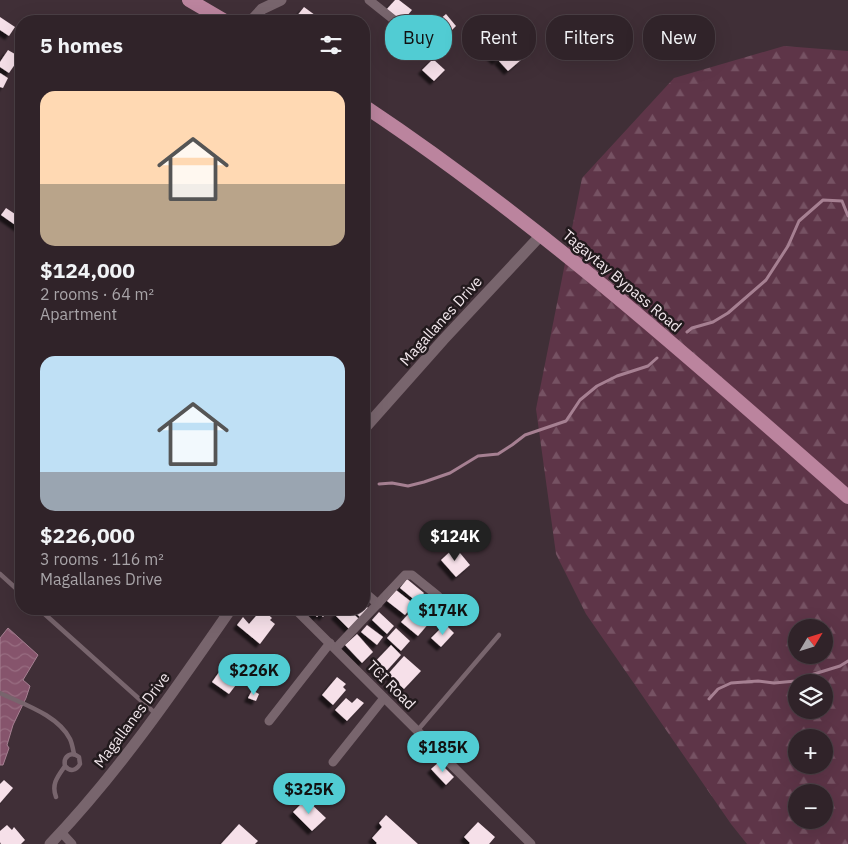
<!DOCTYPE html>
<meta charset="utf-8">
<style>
:root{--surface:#302329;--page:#382b31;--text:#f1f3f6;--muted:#a8a4a8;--line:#4b4046;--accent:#51ccd3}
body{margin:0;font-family:"IBM Plex Sans",sans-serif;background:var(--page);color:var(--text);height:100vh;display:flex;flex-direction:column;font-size:19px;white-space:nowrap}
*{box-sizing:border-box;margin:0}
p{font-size:16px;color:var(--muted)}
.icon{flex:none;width:28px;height:28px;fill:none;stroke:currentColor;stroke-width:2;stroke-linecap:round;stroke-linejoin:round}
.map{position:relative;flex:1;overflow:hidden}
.side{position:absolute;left:15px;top:15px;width:355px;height:600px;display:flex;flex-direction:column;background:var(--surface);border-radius:20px;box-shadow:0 5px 20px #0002,0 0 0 1px var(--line)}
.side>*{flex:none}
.banner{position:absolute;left:385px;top:15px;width:388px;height:45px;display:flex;gap:10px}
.needle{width:32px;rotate:52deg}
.fabs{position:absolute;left:788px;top:619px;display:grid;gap:10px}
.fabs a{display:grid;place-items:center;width:45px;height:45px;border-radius:50%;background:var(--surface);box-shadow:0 5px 20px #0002,0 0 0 1px var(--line);font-size:25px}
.price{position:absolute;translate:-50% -42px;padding:0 11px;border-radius:18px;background:var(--accent);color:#111;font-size:16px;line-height:32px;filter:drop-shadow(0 1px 2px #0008)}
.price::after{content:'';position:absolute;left:50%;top:30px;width:15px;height:11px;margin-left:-8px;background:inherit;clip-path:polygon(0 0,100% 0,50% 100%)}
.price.selected{background:#222;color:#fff}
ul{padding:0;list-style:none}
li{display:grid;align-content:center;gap:10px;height:265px;padding:0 25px}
li span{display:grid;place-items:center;height:155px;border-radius:15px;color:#555}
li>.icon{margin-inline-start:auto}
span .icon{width:90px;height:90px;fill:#fffc;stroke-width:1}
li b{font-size:21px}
h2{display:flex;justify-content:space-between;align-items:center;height:60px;padding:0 25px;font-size:21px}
.tag{padding:0 18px;border-radius:20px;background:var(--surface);box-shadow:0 5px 20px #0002,0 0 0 1px var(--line);font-size:18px;line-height:45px}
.tag.selected{background:var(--accent);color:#111}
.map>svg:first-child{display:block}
.forest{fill:url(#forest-firs);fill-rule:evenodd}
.water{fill:url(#water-waves);stroke:#a68092}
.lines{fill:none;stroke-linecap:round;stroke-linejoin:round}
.stream{stroke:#a68092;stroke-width:3}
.building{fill:#f6e0e9;filter:url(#shadow)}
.service{stroke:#78656d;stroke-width:4.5}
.minor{stroke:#78656d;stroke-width:9}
.tertiary{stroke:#78656d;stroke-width:11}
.primary{stroke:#bb849e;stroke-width:14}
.labels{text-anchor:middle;stroke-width:5;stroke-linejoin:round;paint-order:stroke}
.street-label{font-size:15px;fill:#f2e7ec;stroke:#221a1d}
</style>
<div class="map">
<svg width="848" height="844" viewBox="0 0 848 844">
<defs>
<pattern id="forest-firs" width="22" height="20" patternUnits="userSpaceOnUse" patternTransform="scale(1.25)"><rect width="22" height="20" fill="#5e3548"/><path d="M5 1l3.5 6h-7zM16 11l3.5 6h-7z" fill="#765263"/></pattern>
<pattern id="water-waves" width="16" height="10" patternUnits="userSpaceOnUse" patternTransform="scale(1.25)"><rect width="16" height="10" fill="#86546c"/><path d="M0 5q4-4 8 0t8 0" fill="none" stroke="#986d81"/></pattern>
<filter id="shadow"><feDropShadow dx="-4" dy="4" stdDeviation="1" flood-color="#0009"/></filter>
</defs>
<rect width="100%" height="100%" fill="#402f37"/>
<path class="forest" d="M784 46 848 51V844H747L731 824 586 614 556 554 536 409 582 178 674 78ZM796 628H824V655H796ZM796 682H824V710H796ZM796 738H824V765H796ZM796 792H824V820H796Z"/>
<polygon class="water" points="8,628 38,655 23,680 30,686 26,698 13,725 7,745 9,748 3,765 0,765 0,638"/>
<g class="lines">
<g class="stream">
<polyline points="687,332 692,328 713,322 728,313 766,280 788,246 799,221 823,200 842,201 848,216"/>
<polyline points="379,484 392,483 408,486 424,482 450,473 478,456 498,454 512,445 525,435 566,421 580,400 597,386 617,376 648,366 657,358"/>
<polyline points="709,699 718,689 731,683 758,681 774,683 796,681 814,674 840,666 848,661"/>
</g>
</g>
<g class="building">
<polygon points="395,0 399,0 412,10 401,23 386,10"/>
<polygon points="304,7 319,18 316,21 293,21"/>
<polygon points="446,14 456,26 449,33 438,21"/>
<polygon points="0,17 15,27 9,36 0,30"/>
<polygon points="491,38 496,43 500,39 509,49 496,61 481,46"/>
<polygon points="512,49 521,60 508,71 498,60"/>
<polygon points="8,50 20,57 9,73 0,67 0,62"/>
<polygon points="433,59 445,70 434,81 422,70"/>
<polygon points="0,73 8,78 3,88 0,87"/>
<polygon points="6,208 21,218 21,229 1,215"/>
<polygon points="455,547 470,565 456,577 441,560"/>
<polygon points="407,579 424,593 417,602 400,588"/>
<polygon points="396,590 414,604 405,615 387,601"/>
<polygon points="364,604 368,608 360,617 351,609 364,609"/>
<polygon points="414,608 430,622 418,636 401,622"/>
<polygon points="262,609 272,618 270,620 275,624 260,644 237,625 243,617 249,624"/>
<polygon points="309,609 330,609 323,617 320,614 317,617"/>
<polygon points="341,609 348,609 359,619 349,629 335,615"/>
<polygon points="379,612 394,626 387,634 372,620"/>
<polygon points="445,624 454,633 441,647 431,638"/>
<polygon points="367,625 383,637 377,645 361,632"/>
<polygon points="396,628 410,641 401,651 387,638"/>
<polygon points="357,634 373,652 362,663 345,645"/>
<polygon points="391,645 401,655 382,676 371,666"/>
<polygon points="404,656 421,671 404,689 388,674"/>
<polygon points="222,668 239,681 229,694 212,682"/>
<polygon points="337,677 346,684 343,687 346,690 333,705 322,695"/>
<polygon points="252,690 259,694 256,701 248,698"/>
<polygon points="346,698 352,703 357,698 364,703 347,721 335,710"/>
<polygon points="439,762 454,777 446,785 431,769"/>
<polygon points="4,780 13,788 0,803 0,784"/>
<polygon points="306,799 326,818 312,831 293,812"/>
<polygon points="386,815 418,844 376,844 377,843 372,838 382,827 379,823"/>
<polygon points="478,822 495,837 489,844 469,844 470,843 464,837"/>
<polygon points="239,824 258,841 255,844 221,844"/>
<polygon points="7,825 12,830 14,827 25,840 21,844 1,844 0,842 0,831"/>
</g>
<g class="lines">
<g class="service">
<polyline points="0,574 21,593"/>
<polyline points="39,609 156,714"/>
<path d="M0 693C23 704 58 715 70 739 72 743 73 749 74 754"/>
<polyline points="417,731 499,635"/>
<path d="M56 797C51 784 58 776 65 766 63 756 71 751 79 757L80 764C76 771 70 772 65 766"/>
</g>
<g class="minor">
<polyline points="369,0 394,20"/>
<polyline points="364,592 378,604"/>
<polyline points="295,609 531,844"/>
<polyline points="336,648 405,575 412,575 438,596"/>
<polyline points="269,721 330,643"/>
<polyline points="333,762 384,698"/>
<polyline points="61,832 72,844"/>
</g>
<g class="tertiary">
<polyline points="251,21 262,9 281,0"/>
<polyline points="364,429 443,340 541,235"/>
<path d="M50 844C118 773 175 690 231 609"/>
</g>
<g class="primary">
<polyline points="189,0 225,21"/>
<path d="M364 106C537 221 692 360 848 497"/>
</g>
</g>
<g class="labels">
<g class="street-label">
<text transform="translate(622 281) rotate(40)" y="5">Tagaytay Bypass Road</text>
<text transform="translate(441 321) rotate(-48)" y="5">Magallanes Drive</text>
<text transform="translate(391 685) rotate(45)" y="5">TCI Road</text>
<text transform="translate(132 720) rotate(-53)" y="5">Magallanes Drive</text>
</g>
</g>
</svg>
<div class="fabs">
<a><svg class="needle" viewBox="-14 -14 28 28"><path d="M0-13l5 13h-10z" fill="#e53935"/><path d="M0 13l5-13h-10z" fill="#a8a4a8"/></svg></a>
<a><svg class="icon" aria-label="layers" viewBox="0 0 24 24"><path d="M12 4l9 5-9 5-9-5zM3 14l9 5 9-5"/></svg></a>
<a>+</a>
<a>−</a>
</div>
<b class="price selected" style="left:455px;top:562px">$124K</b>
<b class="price" style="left:443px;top:636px">$174K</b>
<b class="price" style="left:254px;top:696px">$226K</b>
<b class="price" style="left:443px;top:773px">$185K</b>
<b class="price" style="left:309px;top:815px">$325K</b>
<div class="banner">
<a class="tag selected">Buy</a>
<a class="tag">Rent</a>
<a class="tag">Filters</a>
<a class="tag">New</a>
</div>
<section class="side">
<h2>5 homes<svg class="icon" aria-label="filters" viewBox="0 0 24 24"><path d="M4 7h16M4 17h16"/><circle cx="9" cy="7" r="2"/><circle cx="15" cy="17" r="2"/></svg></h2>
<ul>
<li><span style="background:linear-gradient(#ffd9b3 60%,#b9a48a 0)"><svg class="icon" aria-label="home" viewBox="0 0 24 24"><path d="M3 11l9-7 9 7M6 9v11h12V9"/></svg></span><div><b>$124,000</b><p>2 rooms · 64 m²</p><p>Apartment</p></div></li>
<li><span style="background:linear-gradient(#bfe0f5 75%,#9aa5b1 0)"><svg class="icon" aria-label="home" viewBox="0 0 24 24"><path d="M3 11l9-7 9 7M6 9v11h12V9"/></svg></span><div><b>$226,000</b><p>3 rooms · 116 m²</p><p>Magallanes Drive</p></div></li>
</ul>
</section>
</div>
